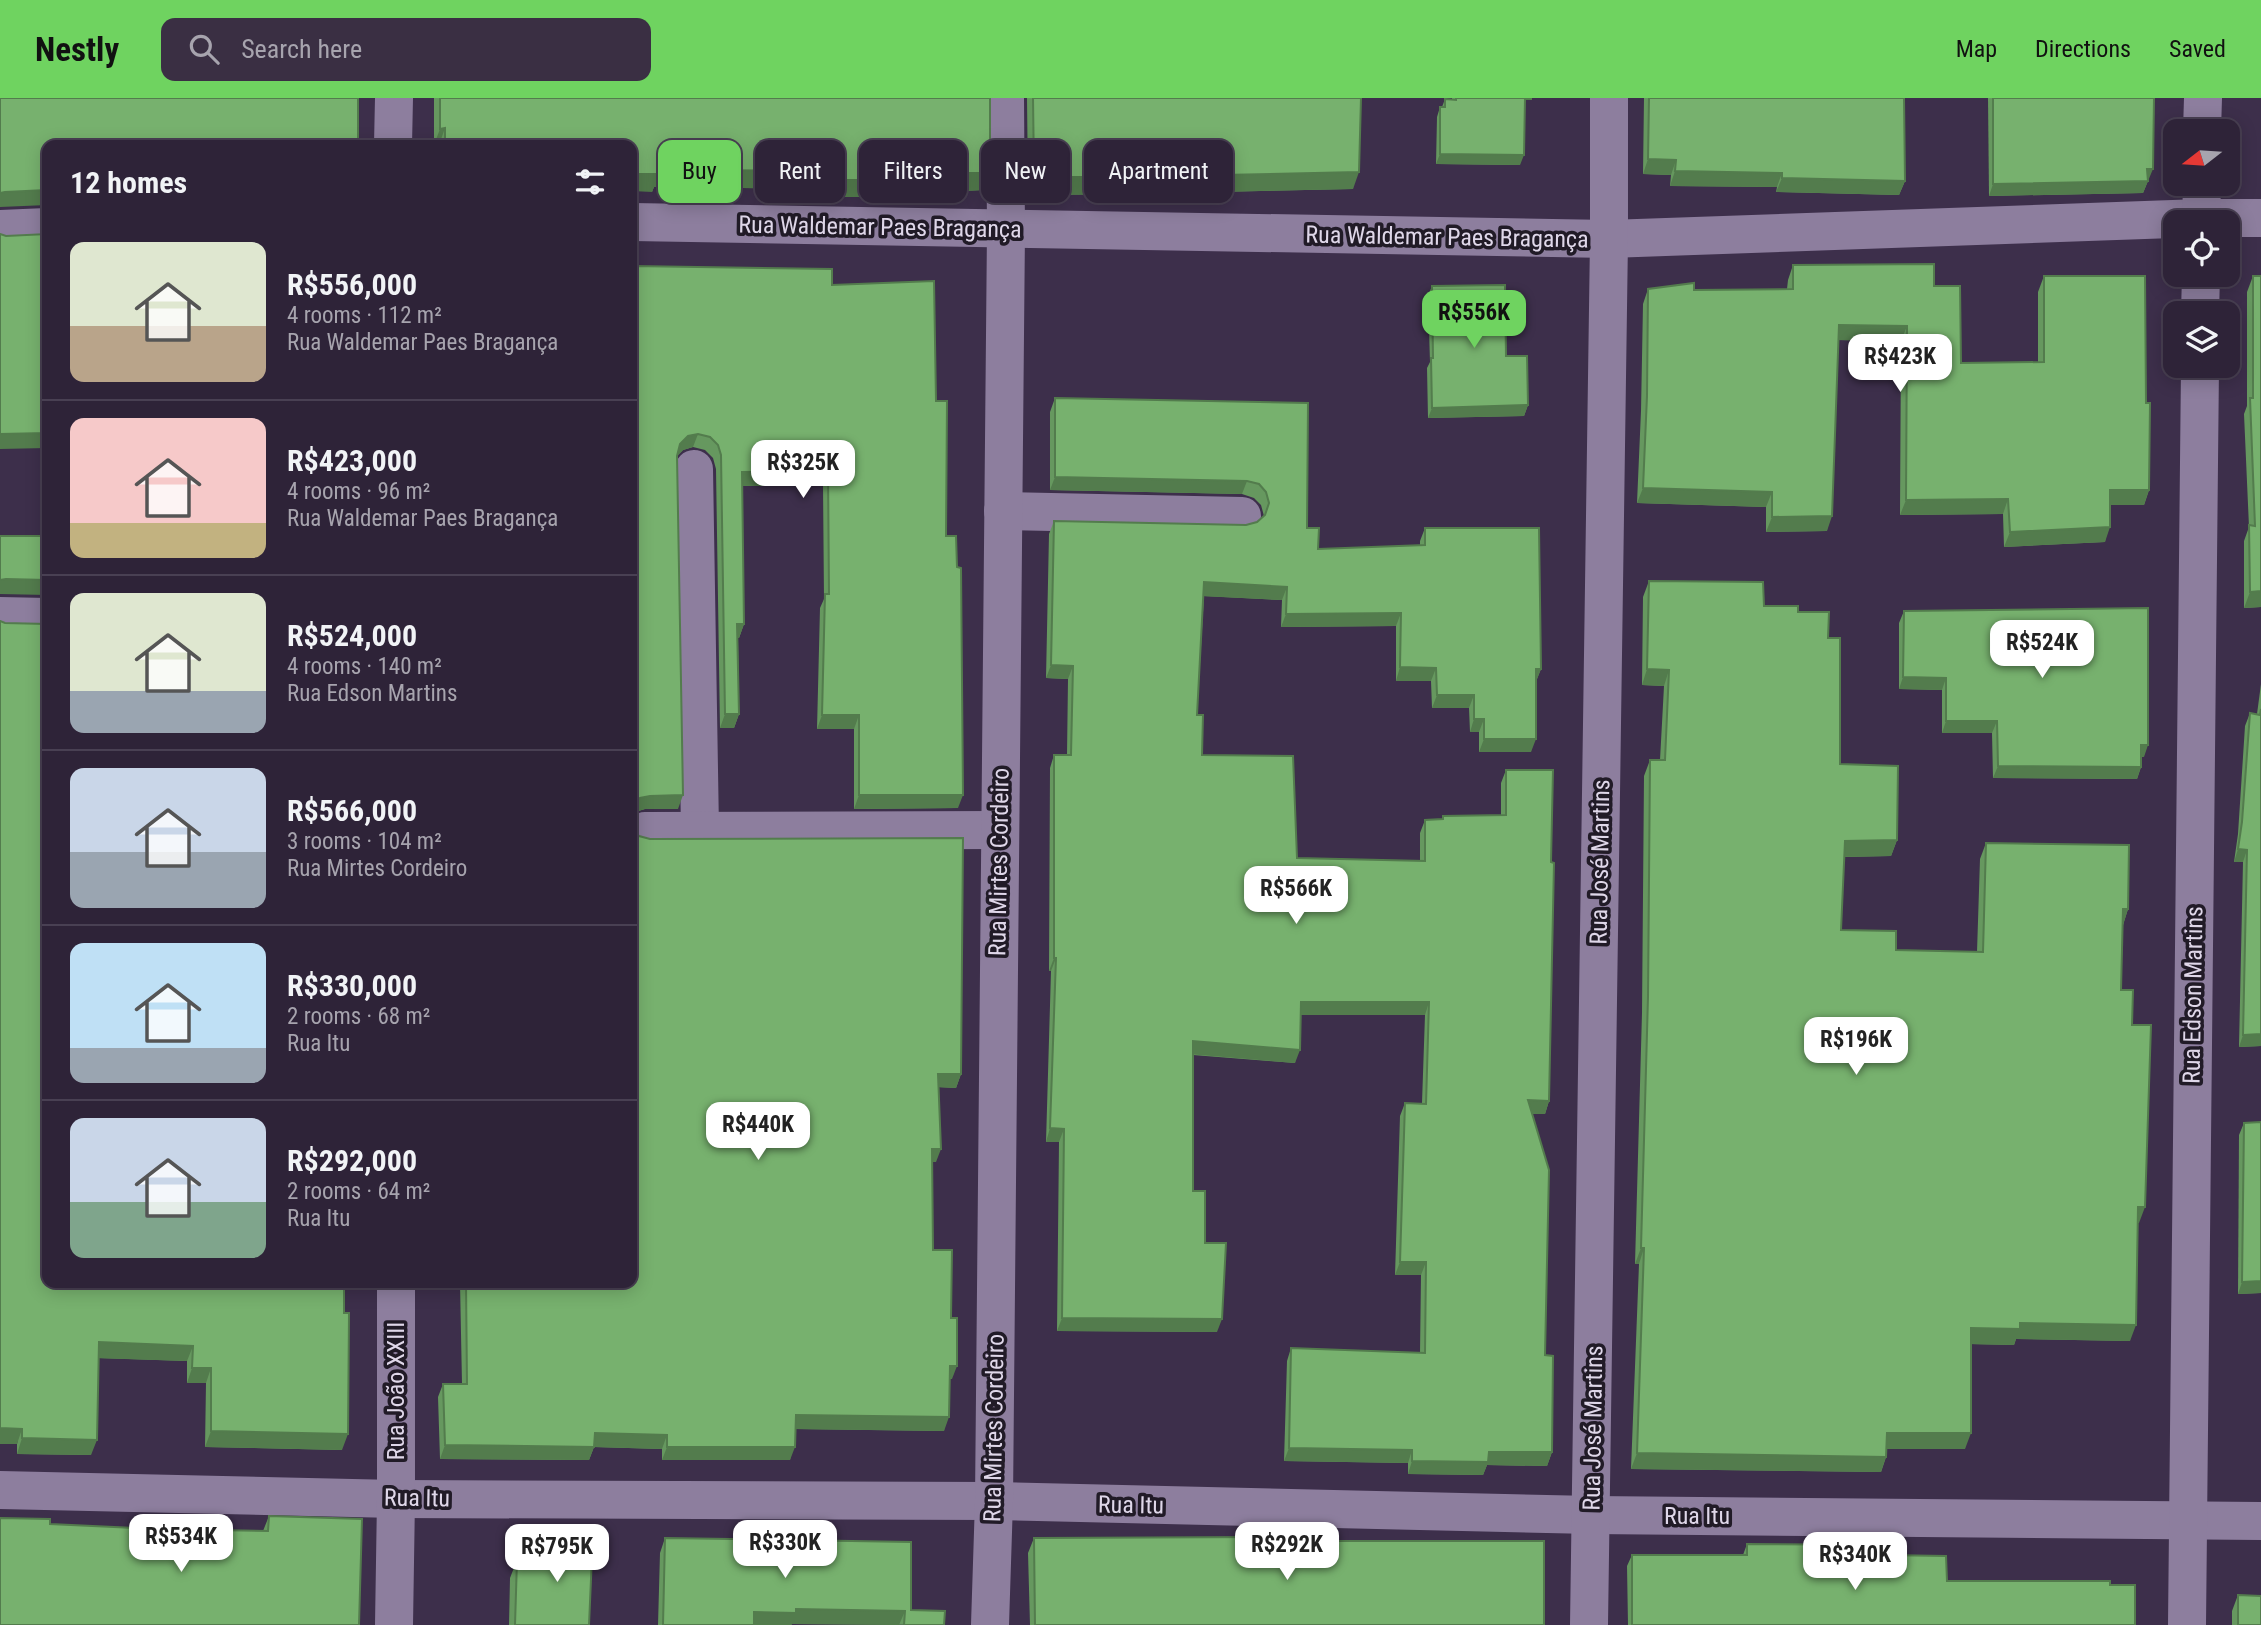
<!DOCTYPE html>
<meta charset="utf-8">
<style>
:root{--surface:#2e2338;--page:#3a2f43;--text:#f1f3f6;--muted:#a7a4ae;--line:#494053;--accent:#6fd360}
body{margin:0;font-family:"Roboto Condensed",sans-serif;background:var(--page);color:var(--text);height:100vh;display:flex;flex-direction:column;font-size:26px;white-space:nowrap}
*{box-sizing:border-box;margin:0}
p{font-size:23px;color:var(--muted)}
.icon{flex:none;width:38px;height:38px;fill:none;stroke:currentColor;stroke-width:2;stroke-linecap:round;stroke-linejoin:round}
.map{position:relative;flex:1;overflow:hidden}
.panel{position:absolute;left:42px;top:42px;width:595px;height:1148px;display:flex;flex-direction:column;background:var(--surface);border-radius:14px;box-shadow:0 4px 18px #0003,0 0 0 2px var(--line)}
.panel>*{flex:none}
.top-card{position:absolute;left:658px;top:42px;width:665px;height:63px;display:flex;gap:14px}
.needle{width:46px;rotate:253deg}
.controls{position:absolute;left:2163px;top:21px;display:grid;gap:14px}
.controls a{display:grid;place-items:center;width:77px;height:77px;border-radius:14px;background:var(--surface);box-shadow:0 4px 18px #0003,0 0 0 2px var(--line);font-size:35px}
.price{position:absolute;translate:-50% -60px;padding:0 16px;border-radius:14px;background:#fff;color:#222;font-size:23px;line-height:46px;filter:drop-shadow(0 2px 4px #0008)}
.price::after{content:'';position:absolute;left:50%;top:42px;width:21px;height:16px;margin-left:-10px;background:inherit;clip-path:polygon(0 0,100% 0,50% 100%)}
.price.current{background:var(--accent);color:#111}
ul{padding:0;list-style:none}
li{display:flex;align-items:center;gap:21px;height:175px;padding:0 28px}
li+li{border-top:2px solid var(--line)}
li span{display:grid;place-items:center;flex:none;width:196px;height:140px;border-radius:14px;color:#555}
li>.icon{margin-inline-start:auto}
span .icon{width:84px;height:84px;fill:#fffc;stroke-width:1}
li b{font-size:30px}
h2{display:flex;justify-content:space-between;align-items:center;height:84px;padding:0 28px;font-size:30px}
.chip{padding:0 24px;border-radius:14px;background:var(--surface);box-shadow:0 4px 18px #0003,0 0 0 2px var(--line);font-size:24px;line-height:63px}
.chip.current{background:var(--accent);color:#111}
header{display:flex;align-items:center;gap:42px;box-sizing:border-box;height:98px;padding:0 35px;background:var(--accent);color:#111}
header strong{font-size:33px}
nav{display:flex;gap:38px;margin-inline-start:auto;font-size:24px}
.search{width:490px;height:63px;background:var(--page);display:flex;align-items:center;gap:18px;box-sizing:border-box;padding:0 24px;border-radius:14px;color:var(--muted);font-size:26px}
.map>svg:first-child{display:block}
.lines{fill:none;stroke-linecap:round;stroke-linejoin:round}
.minor{stroke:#8d7e9e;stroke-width:38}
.wall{fill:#66985f}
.shaded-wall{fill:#537c4d}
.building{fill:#77b16e;stroke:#537c4d;stroke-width:2}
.labels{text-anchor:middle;stroke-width:7;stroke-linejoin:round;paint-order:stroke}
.street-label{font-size:24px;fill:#dfd7e9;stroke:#211b27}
</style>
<header>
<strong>Nestly</strong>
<div class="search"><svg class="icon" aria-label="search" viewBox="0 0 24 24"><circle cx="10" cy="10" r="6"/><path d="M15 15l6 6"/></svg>Search here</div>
<nav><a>Map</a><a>Directions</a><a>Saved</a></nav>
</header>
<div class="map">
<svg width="2261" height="1527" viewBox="0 0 2261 1527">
<rect width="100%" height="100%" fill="#3d2f4b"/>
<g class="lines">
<g class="minor">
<polyline points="2202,33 2203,0"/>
<polyline points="393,47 394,0"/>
<polyline points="632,124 1609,141 2201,120 2261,120"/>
<polyline points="2201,124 2202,86"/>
<polyline points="0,131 47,129"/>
<polyline points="2200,215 2201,177"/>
<polyline points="694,371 700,732"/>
<polyline points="1003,413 1242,418"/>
<polyline points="0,518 47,519"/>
<polyline points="645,733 1000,732"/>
<polyline points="0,1392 396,1401 994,1403 1592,1417 2261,1423"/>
<polyline points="394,1527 396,1401 396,1185"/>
<polyline points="990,1527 994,1403 1006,131 1005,0"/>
<polyline points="1589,1527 1609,141 1609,0"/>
<polyline points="2187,1527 2200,268"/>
</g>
</g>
<g class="wall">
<polygon points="434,0 990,0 990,75 984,92 963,93 960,99 838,99 838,91 654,89 652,94 632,47 434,47"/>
<polygon points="1027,0 1361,0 1353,91 1215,94 1215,91 1140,92 1139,96 1037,97 1037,91 1028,91"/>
<polygon points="1452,0 1532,0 1532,2 1524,2 1520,67 1436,66 1437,19 1440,9 1442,9 1445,1 1452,2"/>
<polygon points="1644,0 1904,0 1905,83 1899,97 1776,94 1777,89 1670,88 1671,77 1643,76"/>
<polygon points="1988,0 2154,0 2148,83 2143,95 1989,98"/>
<polygon points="1793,167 1934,188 1961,265 2038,264 2038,194 2044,178 2146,305 2149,392 2144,407 2110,407 2105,444 2004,449 2003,416 1900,417 1901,243 1838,242 1827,433 1766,434 1766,409 1637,405 1641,313 1643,206 1648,191 1787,191 1788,182"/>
<polygon points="632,168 832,187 936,303 946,438 958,710 854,711 854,631 817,631 820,510 824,501 823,387 742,388 744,526 739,540 738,540 739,616 734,630 720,630 716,371 713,360 705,352 693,349 683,352 677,358 678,711 645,711 635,714 632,717"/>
<polygon points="2253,178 2261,509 2244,510 2244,443 2249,429 2244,316 2247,308 2247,194"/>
<polygon points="1432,188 1506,258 1528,307 1524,318 1428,320 1427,270 1430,264 1428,198"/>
<polygon points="1055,300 1308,305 1307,430 1318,451 1420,447 1420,443 1425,430 1541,571 1536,583 1531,654 1479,654 1479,634 1470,634 1469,610 1432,610 1431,583 1396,583 1396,528 1281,529 1282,502 1204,498 1197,617 1202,657 1297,760 1420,763 1420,735 1425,722 1442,721 1443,718 1501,717 1501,685 1506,672 1551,764 1549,1003 1545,1016 1532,1016 1545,1257 1552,1354 1547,1368 1487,1367 1483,1377 1408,1376 1408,1365 1284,1363 1287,1263 1291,1250 1420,1255 1421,1177 1395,1177 1400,1018 1405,1005 1422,1005 1425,917 1301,917 1295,965 1193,957 1193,1093 1205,1145 1217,1234 1057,1233 1059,1044 1046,1044 1051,873 1049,873 1050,670 1054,657 1067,657 1068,581 1046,580 1049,436 1054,423 1246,427 1257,424 1264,418 1261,407 1254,400 1242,396 1050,392 1050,314"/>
<polygon points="1649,483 1764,508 1798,514 1828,540 1840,666 1897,742 1891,758 1844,759 1841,832 1896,852 1977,854 1980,761 1986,745 2128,811 2123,827 2121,892 2132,927 2139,1125 2138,1125 2130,1243 2016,1241 2014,1247 1971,1246 1965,1351 1886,1351 1886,1359 1881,1374 1631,1371 1639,1166 1635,1166 1642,915 1644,678 1650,662 1660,662 1664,588 1642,587 1643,499"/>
<polygon points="1904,513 2144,659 2141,659 2141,669 2137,681 1993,680 1992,635 1942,635 1942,592 1899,591 1899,525"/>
<polygon points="2261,586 2261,948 2239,949 2243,764 2234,764 2238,736 2245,628 2250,615 2257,616"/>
<polygon points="639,738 961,976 956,990 939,989 936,1064 932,1064 933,1152 951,1220 952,1281 950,1281 944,1333 796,1331 790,1362 662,1362 662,1351 594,1349 589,1362 440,1361 438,1299 443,1286 462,1286 460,1185 632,1185"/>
<polygon points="2261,1024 2261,1195 2238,1196 2239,1037 2244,1025"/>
<polygon points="47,1185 344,1185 342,1352 205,1349 206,1285 187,1285 187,1263 99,1260 91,1357 17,1356 17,1346"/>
<polygon points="269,1418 359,1527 50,1426 157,1431 263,1433"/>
<polygon points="553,1434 589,1527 509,1527 510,1480 517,1462 546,1467 547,1452"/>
<polygon points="665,1440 911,1512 944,1527 792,1526 791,1527 658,1527 660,1455"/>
<polygon points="1034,1440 1292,1443 1544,1527 1030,1527 1028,1455"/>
<polygon points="1747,1446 1885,1457 1947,1483 2110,1487 2135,1527 1628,1527 1627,1468 1632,1457 1743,1457"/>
<polygon points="2238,1497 2261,1527 2232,1527 2232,1513"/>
</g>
<g class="shaded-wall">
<polygon points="1522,0 1532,0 1532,2 1521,2"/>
<polygon points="445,30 439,47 434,47 440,31"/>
<polygon points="1440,56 1524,57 1520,67 1436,66"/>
<polygon points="1648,61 1676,62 1671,77 1643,76"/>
<polygon points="2147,71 2153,71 2148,83 2143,83"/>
<polygon points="659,72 844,73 838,91 654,89 652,94 632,93 632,76"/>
<polygon points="1675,73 1782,75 1777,89 1670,88"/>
<polygon points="1034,74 1044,74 1037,91 1028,91"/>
<polygon points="1145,74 1221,74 1215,91 1140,92 1139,96 1037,97 1043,79"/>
<polygon points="1359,74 1353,91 1215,94 1221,77"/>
<polygon points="967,75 990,75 984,92 963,93 960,99 838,99 844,82"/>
<polygon points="1782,80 1905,83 1899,97 1776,94"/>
<polygon points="2148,83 2143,95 1989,98 1993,86"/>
<polygon points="47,92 47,107 0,109 0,95 5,94"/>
<polygon points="1839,227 1907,228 1901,243 1833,242"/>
<polygon points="1528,307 1524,318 1428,320 1432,310"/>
<polygon points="47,335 47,350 0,351 0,336"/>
<polygon points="698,336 693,349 683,352 675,360 680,346 688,338"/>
<polygon points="828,373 823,387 737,388 742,374"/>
<polygon points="1055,379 1247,383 1242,396 1050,392"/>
<polygon points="1643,390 1772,394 1766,409 1637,405"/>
<polygon points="2110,392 2149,392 2144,407 2104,407"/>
<polygon points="2008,401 2003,416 1900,417 1906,402"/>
<polygon points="1832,418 1827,433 1766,434 1772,419"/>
<polygon points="2110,429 2105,444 2004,449 2010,434"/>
<polygon points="6,481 47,482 47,497 0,496 0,482"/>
<polygon points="1204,484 1287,489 1282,502 1200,498"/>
<polygon points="2261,493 2261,509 2244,510 2250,494"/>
<polygon points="1401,515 1396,528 1281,529 1286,516"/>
<polygon points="737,526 744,526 739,540 732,540"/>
<polygon points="1051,567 1073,568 1068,581 1046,580"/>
<polygon points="1400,569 1436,570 1431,583 1396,583"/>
<polygon points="1536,571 1541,571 1536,584"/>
<polygon points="1647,571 1669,572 1664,588 1642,587"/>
<polygon points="1903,579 1946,580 1942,592 1899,591"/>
<polygon points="1437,597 1474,597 1469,610 1432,610"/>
<polygon points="725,616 739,616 734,630 720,630"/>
<polygon points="822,617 859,617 854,631 817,631"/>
<polygon points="1474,621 1484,621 1479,634 1470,634"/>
<polygon points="1946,623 1997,623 1992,635 1942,635"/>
<polygon points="1484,641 1536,641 1531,654 1479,654"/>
<polygon points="2141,647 2148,647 2144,659 2137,658"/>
<polygon points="1998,668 2141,669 2137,681 1993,680"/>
<polygon points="683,697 678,711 645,711 635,714 632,717 632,708 640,700 650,698"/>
<polygon points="859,697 963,697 958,710 854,711"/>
<polygon points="1897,742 1891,758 1839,759 1845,743"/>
<polygon points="2238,751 2247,752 2243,764 2234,764"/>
<polygon points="2123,811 2128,811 2123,827"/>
<polygon points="1054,860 1056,860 1051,873 1049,873"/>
<polygon points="1301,904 1429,904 1425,917 1296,917"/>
<polygon points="2261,936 2261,948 2239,949 2243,937"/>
<polygon points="1193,943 1300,952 1295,965 1188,956"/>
<polygon points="938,976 961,976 956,990 933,989"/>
<polygon points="1528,1002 1549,1003 1545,1016 1523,1016"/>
<polygon points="1050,1030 1064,1031 1059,1044 1046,1044"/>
<polygon points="932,1051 941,1051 936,1064 927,1064"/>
<polygon points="2138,1109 2145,1109 2139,1125 2132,1125"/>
<polygon points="1641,1150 1644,1150 1639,1166 1635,1166"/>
<polygon points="1400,1164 1426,1164 1421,1177 1395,1177"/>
<polygon points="2261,1183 2261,1195 2238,1196 2242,1184"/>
<polygon points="1062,1220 1222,1221 1217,1234 1057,1233"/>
<polygon points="2020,1225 2136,1227 2130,1243 2016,1241 2014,1247 1966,1246 1971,1230"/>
<polygon points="99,1244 193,1248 187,1263 93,1260"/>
<polygon points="950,1268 957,1268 952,1281 945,1281"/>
<polygon points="192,1270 211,1270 206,1285 187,1285"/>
<polygon points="796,1317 949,1319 944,1333 791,1331"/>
<polygon points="0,1330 22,1331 17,1346 0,1346"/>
<polygon points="211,1333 348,1336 342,1352 205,1349"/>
<polygon points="595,1335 667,1337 662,1351 594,1349 589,1362 440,1361 445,1347"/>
<polygon points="1887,1335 1971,1335 1965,1351 1881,1351"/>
<polygon points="22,1340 97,1342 91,1357 17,1356"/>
<polygon points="667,1349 795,1349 790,1362 662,1362"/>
<polygon points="1289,1350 1412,1352 1408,1365 1284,1363"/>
<polygon points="1489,1354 1552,1354 1547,1368 1487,1367 1483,1377 1408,1376 1412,1363"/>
<polygon points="1637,1355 1886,1359 1881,1374 1631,1371"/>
<polygon points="796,1511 905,1513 899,1527 792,1526 791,1527 750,1527 754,1514"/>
</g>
<g class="building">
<polygon points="0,0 358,0 358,47 47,47 47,92 5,94 0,95"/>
<polygon points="440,0 990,0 990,75 967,75 967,82 844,82 844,73 659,72 659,76 632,76 632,47 445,47 445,30 440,31"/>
<polygon points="1033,0 1361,0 1359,74 1221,77 1221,74 1145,74 1145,79 1043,79 1044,74 1034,74"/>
<polygon points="1456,0 1525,0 1524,57 1440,56 1440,9 1445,9 1445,1 1456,2"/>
<polygon points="1649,0 1904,0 1905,83 1782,80 1782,75 1675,73 1676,62 1648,61"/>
<polygon points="1993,0 2154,0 2153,71 2147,71 2148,83 1993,86"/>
<polygon points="0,136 6,138 47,136 47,335 0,336"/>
<polygon points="1934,166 1934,188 1960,188 1961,265 2044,264 2044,178 2145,178 2146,305 2150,305 2149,392 2110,392 2110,429 2010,434 2008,401 1906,402 1907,228 1839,227 1832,418 1772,419 1772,394 1643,390 1647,298 1648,191 1694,185 1694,192 1793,191 1793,167"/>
<polygon points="632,168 832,171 832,187 934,183 936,303 947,303 946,438 956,438 957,469 961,470 963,697 859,697 859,617 822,617 825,496 829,496 828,373 742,374 744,526 737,526 739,616 725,616 721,357 718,347 710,339 698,336 688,338 680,346 677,358 683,697 650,698 640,700 632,708"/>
<polygon points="2253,178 2261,178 2261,493 2250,494 2249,427 2255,428 2250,300 2253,300"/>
<polygon points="1505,187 1506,258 1527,258 1528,307 1432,310 1431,260 1433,260 1432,188"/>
<polygon points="1055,300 1308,305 1307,430 1319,430 1318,451 1425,447 1425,430 1539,430 1541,571 1536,571 1536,641 1484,641 1484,621 1474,621 1474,597 1437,597 1436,570 1400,569 1401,515 1286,516 1287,489 1204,484 1197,617 1203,617 1202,657 1293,658 1297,760 1425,763 1425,722 1443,721 1443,718 1506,717 1506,672 1553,672 1551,764 1554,765 1549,1003 1528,1002 1549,1072 1545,1257 1553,1258 1552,1354 1489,1354 1488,1364 1412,1363 1412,1352 1289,1350 1291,1250 1425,1255 1426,1164 1400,1164 1405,1005 1426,1006 1429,904 1301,904 1300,952 1193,943 1193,1093 1205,1093 1205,1145 1226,1145 1222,1221 1062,1220 1064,1031 1050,1030 1056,860 1054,860 1054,657 1071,657 1073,568 1051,567 1054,423 1246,427 1257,424 1265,417 1269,405 1266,394 1259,386 1247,383 1055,379"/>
<polygon points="0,438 47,438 47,482 6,481 0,482"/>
<polygon points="1649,483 1763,484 1764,508 1798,508 1798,514 1829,514 1828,540 1840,540 1840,666 1898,668 1897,742 1845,743 1841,832 1896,833 1896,852 1983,854 1986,745 2129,747 2128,811 2123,811 2121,892 2133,892 2132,927 2151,927 2145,1109 2138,1109 2136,1227 2020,1225 2020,1231 1971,1230 1971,1335 1887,1335 1886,1359 1637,1355 1644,1150 1641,1150 1648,899 1650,662 1665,662 1669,572 1647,571"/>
<polygon points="2148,510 2148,647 2141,647 2141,669 1998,668 1997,623 1946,623 1946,580 1903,579 1904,513"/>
<polygon points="0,523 5,525 47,526 47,1185 344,1185 344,1215 349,1215 348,1336 211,1333 211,1270 192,1270 193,1248 99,1244 97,1342 22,1340 22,1331 0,1330"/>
<polygon points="2261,611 2261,936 2243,937 2247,752 2238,751 2242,724 2250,615 2260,617"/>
<polygon points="632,731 639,738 650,741 963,740 961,976 938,976 941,1051 932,1051 933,1152 952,1152 951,1220 957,1220 957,1268 950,1268 949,1319 796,1317 795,1349 667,1349 667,1337 595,1335 594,1349 445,1347 443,1286 467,1286 466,1185 632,1185"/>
<polygon points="2261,1024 2261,1183 2242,1184 2244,1025"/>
<polygon points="269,1418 362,1421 359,1527 0,1527 0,1420 50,1421 50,1426 157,1431 268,1433"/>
<polygon points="553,1434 593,1435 589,1527 515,1527 517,1462 553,1468"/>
<polygon points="1267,1439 1292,1439 1292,1443 1544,1443 1544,1527 1035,1527 1034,1440"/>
<polygon points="665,1440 911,1444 911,1512 945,1513 944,1527 904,1527 905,1513 796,1511 796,1515 754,1514 754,1527 663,1527"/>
<polygon points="1747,1446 1884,1447 1885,1457 1946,1458 1947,1483 2110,1483 2110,1487 2135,1487 2135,1527 1632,1527 1632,1457 1747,1457"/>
<polygon points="2238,1497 2261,1498 2261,1527 2238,1527"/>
</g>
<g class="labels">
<g class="street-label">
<text transform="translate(880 129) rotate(1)" y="8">Rua Waldemar Paes Bragança</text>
<text transform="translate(1447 139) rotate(1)" y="8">Rua Waldemar Paes Bragança</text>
<text transform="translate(999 764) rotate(-89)" y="8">Rua Mirtes Cordeiro</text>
<text transform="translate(1600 764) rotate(-89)" y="8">Rua José Martins</text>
<text transform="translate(2193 897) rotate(-89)" y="8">Rua Edson Martins</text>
<text transform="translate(396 1293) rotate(-90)" y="8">Rua João XXIII</text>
<text transform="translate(994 1330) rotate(-89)" y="8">Rua Mirtes Cordeiro</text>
<text transform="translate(1593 1330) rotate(-89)" y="8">Rua José Martins</text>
<text transform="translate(417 1400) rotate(1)" y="8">Rua Itu</text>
<text transform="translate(1131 1407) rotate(1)" y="8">Rua Itu</text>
<text x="1697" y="1426">Rua Itu</text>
</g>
</g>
</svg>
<div class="controls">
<a><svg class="needle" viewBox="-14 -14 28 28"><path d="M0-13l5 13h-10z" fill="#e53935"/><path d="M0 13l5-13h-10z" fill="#a7a4ae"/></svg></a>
<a><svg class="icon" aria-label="locate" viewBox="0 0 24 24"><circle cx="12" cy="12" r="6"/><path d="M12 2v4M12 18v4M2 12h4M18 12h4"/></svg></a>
<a><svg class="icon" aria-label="layers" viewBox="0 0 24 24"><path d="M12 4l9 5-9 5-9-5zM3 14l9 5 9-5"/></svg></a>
</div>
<b class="price current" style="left:1474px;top:252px">R$556K</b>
<b class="price" style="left:1900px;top:296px">R$423K</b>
<b class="price" style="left:803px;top:402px">R$325K</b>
<b class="price" style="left:2042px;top:582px">R$524K</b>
<b class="price" style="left:1296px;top:828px">R$566K</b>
<b class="price" style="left:1856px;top:979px">R$196K</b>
<b class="price" style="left:758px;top:1064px">R$440K</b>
<b class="price" style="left:181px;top:1476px">R$534K</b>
<b class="price" style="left:785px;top:1482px">R$330K</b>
<b class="price" style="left:1287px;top:1484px">R$292K</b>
<b class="price" style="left:557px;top:1486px">R$795K</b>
<b class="price" style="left:1855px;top:1494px">R$340K</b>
<div class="top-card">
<a class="chip current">Buy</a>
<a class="chip">Rent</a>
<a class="chip">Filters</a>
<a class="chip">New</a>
<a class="chip">Apartment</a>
</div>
<section class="panel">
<h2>12 homes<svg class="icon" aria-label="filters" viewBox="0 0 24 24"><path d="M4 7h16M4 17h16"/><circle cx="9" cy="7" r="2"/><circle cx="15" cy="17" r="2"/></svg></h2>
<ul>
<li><span style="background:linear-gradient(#dfe7d0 60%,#b9a48a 0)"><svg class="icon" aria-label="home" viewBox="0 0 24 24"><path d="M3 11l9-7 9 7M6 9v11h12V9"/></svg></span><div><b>R$556,000</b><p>4 rooms · 112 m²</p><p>Rua Waldemar Paes Bragança</p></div></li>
<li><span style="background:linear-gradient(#f6c9c9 75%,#c2b280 0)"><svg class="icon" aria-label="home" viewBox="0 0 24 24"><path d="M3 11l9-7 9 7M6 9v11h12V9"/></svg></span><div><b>R$423,000</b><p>4 rooms · 96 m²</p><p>Rua Waldemar Paes Bragança</p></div></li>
<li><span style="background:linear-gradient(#dfe7d0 70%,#9aa5b1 0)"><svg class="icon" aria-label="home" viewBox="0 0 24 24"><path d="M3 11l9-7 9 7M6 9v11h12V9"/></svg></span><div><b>R$524,000</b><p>4 rooms · 140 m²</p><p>Rua Edson Martins</p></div></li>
<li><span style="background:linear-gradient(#c9d6e8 60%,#9aa5b1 0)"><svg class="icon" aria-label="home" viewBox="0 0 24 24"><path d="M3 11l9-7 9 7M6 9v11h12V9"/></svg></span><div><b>R$566,000</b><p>3 rooms · 104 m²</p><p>Rua Mirtes Cordeiro</p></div></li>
<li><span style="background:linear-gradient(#bfe0f5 75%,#9aa5b1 0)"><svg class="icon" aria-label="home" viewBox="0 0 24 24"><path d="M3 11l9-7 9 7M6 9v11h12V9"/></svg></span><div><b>R$330,000</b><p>2 rooms · 68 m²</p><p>Rua Itu</p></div></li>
<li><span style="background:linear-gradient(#c9d6e8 60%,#7fa58c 0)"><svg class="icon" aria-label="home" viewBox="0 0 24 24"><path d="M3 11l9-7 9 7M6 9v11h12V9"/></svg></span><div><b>R$292,000</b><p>2 rooms · 64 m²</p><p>Rua Itu</p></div></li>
</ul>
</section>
</div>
